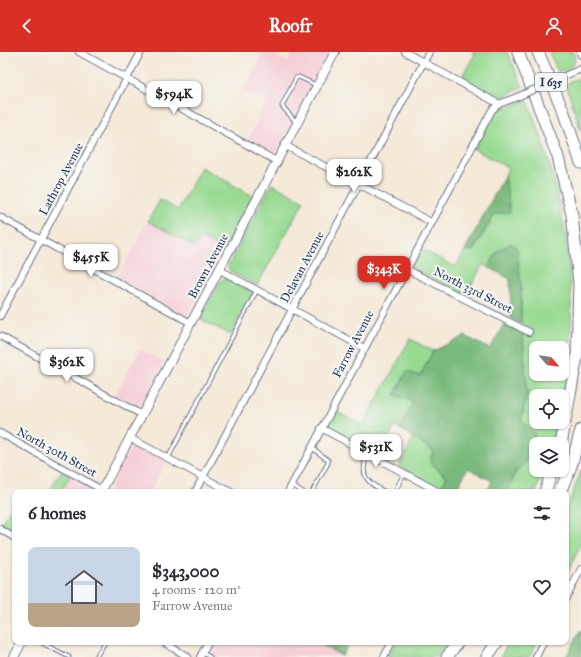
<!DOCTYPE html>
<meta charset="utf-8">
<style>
:root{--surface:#fff;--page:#f2f2f3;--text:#2b2b33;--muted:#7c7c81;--accent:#d93025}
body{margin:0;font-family:"IM FELL Great Primer",serif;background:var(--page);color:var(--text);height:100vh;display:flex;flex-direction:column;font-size:15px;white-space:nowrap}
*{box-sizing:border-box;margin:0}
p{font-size:13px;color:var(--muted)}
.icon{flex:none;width:22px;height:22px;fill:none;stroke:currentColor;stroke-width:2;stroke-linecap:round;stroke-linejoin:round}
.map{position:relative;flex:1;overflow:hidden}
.details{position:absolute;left:12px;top:437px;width:557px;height:156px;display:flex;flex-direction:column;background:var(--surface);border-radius:8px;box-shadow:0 1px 3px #0004}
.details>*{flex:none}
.needle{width:26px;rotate:118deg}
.buttons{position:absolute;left:529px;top:289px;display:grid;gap:8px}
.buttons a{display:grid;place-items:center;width:40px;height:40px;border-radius:8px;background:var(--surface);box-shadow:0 1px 3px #0004;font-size:20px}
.price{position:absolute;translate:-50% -34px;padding:0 9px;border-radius:8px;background:#fff;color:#222;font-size:13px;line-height:26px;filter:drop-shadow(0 1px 2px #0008)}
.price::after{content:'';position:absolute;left:50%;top:24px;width:12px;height:9px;margin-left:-6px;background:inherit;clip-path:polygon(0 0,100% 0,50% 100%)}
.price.selected{background:var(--accent);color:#fff}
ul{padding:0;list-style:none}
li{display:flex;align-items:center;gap:12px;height:100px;padding:0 16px}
li span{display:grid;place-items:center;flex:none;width:112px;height:80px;border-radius:8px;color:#555}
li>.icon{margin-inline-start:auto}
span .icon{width:48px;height:48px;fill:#fffc;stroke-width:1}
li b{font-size:17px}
h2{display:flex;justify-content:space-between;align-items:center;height:48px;padding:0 16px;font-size:17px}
header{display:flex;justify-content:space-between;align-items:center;height:52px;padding:0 16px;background:var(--accent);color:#fff;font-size:18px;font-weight:800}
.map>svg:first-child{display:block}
.built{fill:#f6cfd7}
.green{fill:#97da91;stroke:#598478;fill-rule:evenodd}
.forest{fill:#79ba7b;stroke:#4a746c}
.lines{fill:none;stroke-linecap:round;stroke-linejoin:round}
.lane-casing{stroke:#677088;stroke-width:5}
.street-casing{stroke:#677088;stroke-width:8}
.secondary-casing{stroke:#677088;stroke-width:10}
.highway-casing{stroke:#677088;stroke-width:13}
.lane{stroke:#fff;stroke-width:3}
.street{stroke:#fff;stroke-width:6}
.secondary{stroke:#fff;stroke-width:8}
.highway{stroke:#fff;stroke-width:11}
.street-bridge-casing{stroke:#677088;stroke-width:8;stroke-linecap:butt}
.street-bridge{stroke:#fff;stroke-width:6}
.labels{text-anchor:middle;stroke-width:4;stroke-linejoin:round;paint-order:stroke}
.shield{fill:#f6f6f2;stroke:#5d6b8a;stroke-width:1}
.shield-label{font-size:11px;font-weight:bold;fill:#1b2f5e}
.street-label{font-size:12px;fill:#1b2f5e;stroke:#f6f6f2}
</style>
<header><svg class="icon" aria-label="back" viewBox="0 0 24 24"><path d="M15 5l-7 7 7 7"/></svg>Roofr<svg class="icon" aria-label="person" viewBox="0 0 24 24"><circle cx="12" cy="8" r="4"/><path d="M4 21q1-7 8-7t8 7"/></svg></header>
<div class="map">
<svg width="581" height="605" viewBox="0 0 581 605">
<rect width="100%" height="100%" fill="#f6f6f2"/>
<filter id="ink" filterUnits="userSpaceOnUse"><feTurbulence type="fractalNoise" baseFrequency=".025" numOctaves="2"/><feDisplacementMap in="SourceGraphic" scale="8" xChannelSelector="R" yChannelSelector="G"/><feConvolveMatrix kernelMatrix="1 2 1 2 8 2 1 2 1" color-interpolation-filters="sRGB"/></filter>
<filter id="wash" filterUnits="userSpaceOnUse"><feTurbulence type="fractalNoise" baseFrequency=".012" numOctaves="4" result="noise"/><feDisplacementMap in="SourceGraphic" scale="16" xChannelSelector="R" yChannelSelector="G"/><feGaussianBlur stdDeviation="0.9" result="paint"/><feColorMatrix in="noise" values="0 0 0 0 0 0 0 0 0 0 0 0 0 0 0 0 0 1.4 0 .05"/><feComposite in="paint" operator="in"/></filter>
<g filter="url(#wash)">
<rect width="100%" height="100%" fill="#f5e9d7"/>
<g class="built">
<polygon points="263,0 269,0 288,10 293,0 330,0 276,101 272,102 247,89 266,51 243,38"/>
<polygon points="148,169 195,195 201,186 224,198 187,265 117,226"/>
<polygon points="140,297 164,310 140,354 137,355 115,343"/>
<polygon points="136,394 167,409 150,440 108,440 130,397"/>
<polygon points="70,424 93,437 94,440 61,440"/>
<polygon points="211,590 317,590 342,604 203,605"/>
</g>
<g class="green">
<polygon points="471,0 507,0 523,35 500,46 461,26 475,2"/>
<path d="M549 0H574C578 13 569 17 558 20Z"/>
<polygon points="576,27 581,28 581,79 566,32"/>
<path d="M527 48C555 115 573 195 571 269 570 298 566 325 562 353V344H536V370H558L552 392H536V418H544L536 440H508L516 419 526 411 521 368 527 343 523 282 530 284 533 279 521 272V231L498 199 488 215 483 212 466 243 413 217 411 214 421 197 456 215 465 198 473 199 495 162 510 160 505 123 508 116 474 97 493 62 499 58ZM536 296H562V322H536Z"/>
<polygon points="201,115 253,144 224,198 201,186 195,195 148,169 160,148 178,158"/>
<polygon points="272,132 304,149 257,234 230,219 228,214"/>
<polygon points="224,226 253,240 231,283 200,267 220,230"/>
<polygon points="410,287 433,299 420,324 407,320 395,342 413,350 400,377 395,374 379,404 332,379 328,372 335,359 363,373"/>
<polygon points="414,386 433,399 430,411 447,425 441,437 399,414"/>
<polygon points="61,419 70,424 61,440 49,440"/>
<polygon points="581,419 581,492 566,524 566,459"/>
<polygon points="15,448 15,481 1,473"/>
<polygon points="396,590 448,590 437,605 388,605"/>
<polygon points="508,590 537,590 529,605 501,605"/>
</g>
<g class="forest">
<polygon points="505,123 510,160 495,162 472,199 465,198"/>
<polygon points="511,191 517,196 521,231 521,272 511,267 510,227 488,215 498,199"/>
<polygon points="504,272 523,282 527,343 521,368 535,382 526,411 516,419 508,440 487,440 492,429 468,416 455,440 446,440 441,437 447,424 430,411 433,398 400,377 413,350 395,343 407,319 420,324 433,299 465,284 490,297"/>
<polygon points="581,578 581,605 566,605"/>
<polygon points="317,590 349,590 342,604"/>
</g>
</g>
<g filter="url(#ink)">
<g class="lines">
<g class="lane-casing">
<g id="lane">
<polyline points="296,70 282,54 296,26 299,25 316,33"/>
<polyline points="311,395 328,408 328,411 312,440"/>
<path d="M367 401C360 425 365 429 385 440"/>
<polyline points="168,406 257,238"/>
<polyline points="292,433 303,440"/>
<polyline points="395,440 404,421"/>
<polyline points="40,590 69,605"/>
<polyline points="202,601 210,605"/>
<polyline points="96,605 105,590"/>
</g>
</g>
<g class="street-casing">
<g id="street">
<polyline points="79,0 278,110"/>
<polyline points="405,0 499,52"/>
<polyline points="580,0 581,3"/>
<polyline points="569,22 581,17"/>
<polyline points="286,94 431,170"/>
<polyline points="0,165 191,271"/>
<polyline points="406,217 529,280"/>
<polyline points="220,218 364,296"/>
<polyline points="0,264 141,0"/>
<polyline points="0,284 142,363"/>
<polyline points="321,376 439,440"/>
<polyline points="0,381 102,438"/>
<polyline points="130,386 231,440"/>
<polyline points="195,440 429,0"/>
<polyline points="288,440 492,58 499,52 517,45"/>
<polyline points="0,477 15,486"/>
<polyline points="566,546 581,517"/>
<polyline points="163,590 188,605"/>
<polyline points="200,605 208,590"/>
<polyline points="384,605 392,590"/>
<polyline points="536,605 543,590"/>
</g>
</g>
<g class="secondary-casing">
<g id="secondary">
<polyline points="101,440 335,0"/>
<polyline points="14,605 22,590"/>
</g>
</g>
<g class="highway-casing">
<g id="highway">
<polyline points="518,0 558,105 572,163 579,231 577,304 561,392"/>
<polyline points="538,0 564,61 581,111"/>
<polyline points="545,440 552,418"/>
<polyline points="560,440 571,414 581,378"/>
<polyline points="447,605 458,590"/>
<polyline points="487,605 497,590"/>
</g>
</g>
<use href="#lane" class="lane"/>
<use href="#street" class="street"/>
<use href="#secondary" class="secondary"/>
<use href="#highway" class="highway"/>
<g class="street-bridge-casing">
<polyline id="street-bridge" points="517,45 569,22"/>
</g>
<use href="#street-bridge" class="street-bridge"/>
</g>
</g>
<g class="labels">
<rect class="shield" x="535" y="21" width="32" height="18" rx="3"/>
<g class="shield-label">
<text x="551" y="34">I 635</text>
</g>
<g class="street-label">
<text transform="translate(61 127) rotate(-62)" y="4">Lathrop Avenue</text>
<text transform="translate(208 214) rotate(-62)" y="4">Brown Avenue</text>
<text transform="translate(302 215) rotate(-62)" y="4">Delavan Avenue</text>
<text transform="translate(473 238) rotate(27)" y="4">North 33rd Street</text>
<text transform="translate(353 292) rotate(-62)" y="4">Farrow Avenue</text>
<text transform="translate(57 400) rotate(29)" y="4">North 30th Street</text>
</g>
</g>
</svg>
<div class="buttons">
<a><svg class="needle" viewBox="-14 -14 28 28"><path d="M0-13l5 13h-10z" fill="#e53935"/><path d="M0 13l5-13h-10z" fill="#7c7c81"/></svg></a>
<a><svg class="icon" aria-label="locate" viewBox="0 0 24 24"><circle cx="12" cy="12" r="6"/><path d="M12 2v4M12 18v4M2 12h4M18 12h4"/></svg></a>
<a><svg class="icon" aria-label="layers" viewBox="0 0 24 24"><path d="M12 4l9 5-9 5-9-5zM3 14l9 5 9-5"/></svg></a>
</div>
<b class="price" style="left:174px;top:63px">$594K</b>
<b class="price" style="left:354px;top:141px">$262K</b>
<b class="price" style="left:91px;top:226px">$455K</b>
<b class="price selected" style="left:384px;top:238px">$343K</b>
<b class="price" style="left:67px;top:331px">$362K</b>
<b class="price" style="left:376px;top:416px">$531K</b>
<section class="details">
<h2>6 homes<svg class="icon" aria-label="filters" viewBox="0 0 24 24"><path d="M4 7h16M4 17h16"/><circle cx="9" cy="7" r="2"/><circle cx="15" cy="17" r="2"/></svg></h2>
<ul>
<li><span style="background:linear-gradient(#c9d6e8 70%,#b9a48a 0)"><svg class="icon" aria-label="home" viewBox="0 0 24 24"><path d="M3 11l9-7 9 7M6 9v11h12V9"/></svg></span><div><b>$343,000</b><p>4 rooms · 120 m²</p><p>Farrow Avenue</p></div><svg class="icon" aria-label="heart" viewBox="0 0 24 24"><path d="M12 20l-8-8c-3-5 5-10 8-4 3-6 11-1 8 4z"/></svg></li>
</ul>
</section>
</div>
